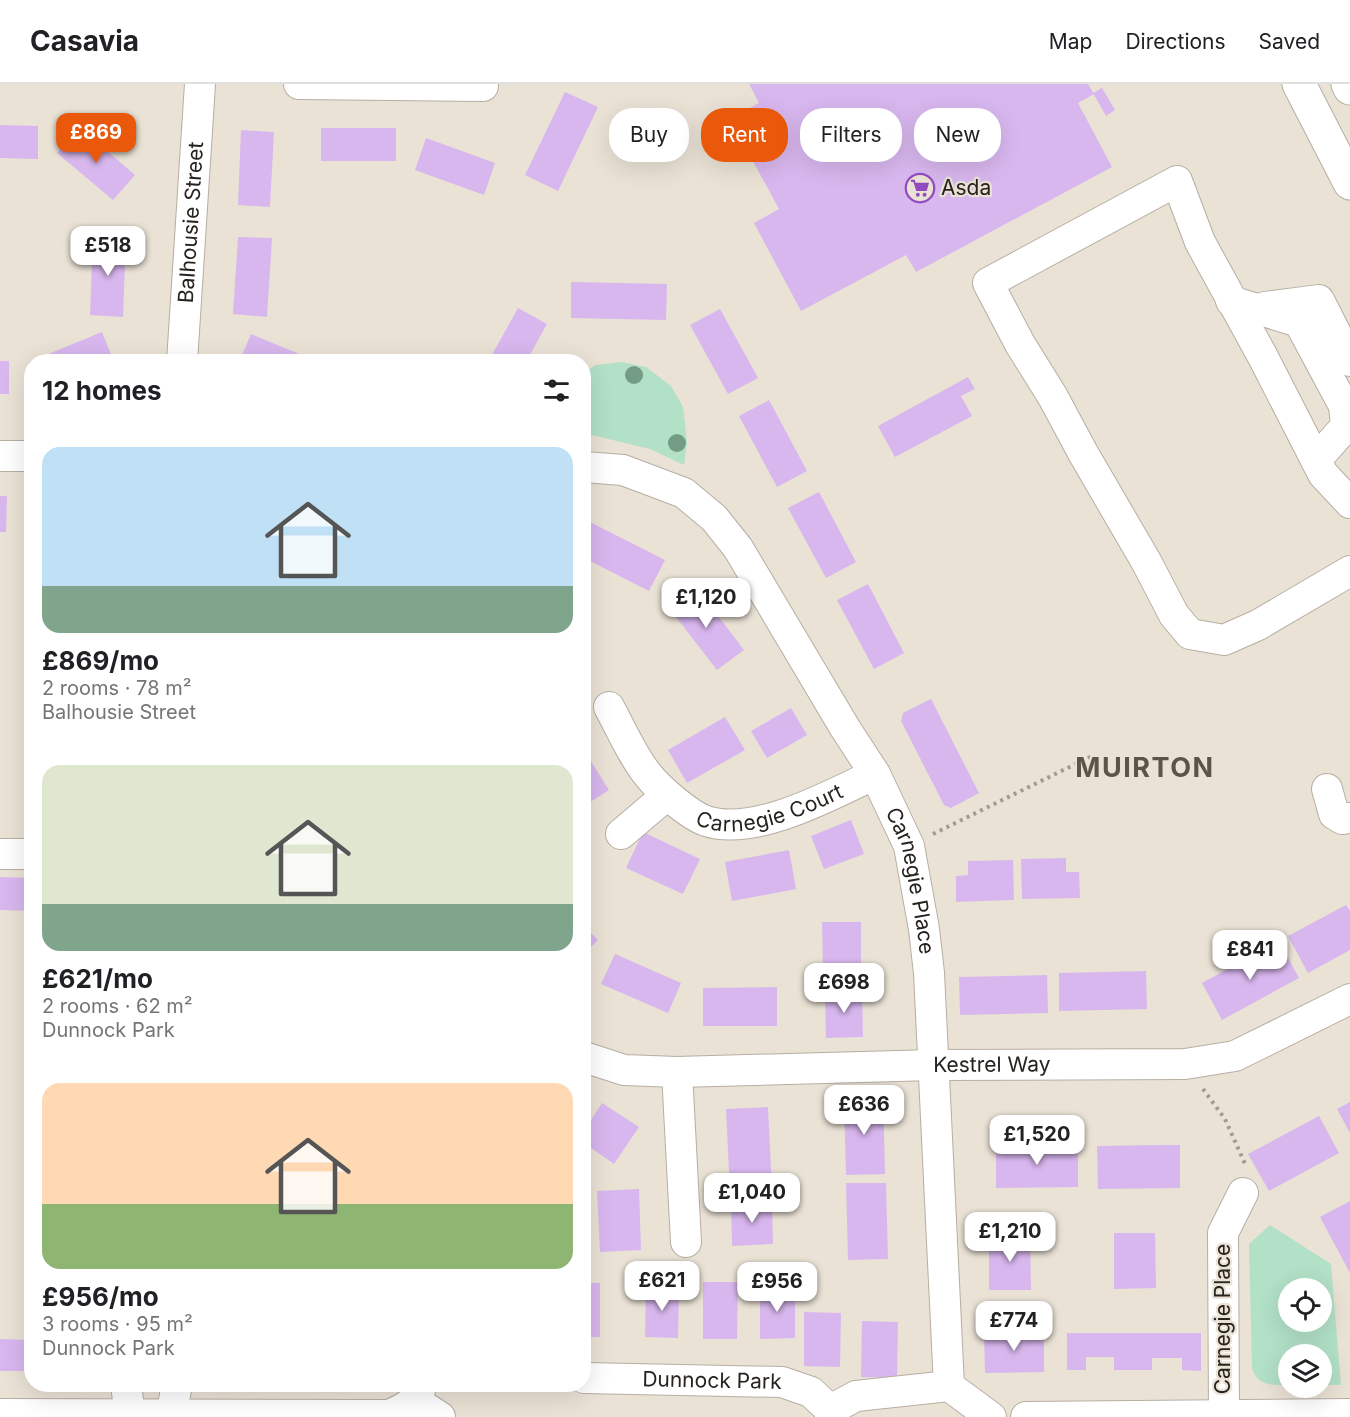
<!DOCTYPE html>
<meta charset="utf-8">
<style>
:root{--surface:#fff;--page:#f6f6f6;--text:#202124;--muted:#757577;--line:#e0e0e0;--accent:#ea580c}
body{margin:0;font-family:Inter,sans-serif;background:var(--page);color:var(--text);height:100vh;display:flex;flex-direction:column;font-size:22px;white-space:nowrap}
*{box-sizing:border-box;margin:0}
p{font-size:20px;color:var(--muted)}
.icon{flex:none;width:33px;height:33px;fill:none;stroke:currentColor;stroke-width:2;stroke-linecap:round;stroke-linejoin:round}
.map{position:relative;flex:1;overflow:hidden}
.sheet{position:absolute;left:24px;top:270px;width:567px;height:1038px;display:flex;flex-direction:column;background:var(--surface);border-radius:24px;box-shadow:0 6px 24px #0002}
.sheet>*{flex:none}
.guide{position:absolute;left:609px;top:24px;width:570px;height:54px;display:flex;gap:12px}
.fabs{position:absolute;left:1278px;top:1194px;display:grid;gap:12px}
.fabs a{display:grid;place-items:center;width:54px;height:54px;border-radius:50%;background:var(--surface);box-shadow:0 6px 24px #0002;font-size:30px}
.price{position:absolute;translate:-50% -51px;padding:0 14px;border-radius:12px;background:#fff;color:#222;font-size:20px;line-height:39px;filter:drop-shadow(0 2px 3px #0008)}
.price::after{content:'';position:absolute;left:50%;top:36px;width:18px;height:14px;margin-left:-9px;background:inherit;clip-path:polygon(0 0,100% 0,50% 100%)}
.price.active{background:var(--accent);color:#fff}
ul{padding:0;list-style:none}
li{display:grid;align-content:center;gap:12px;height:318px;padding:0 18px}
li span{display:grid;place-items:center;height:186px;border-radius:18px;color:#555}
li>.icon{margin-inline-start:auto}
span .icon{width:108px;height:108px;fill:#fffc;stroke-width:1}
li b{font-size:26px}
h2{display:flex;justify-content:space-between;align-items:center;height:72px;padding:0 18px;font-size:26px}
.pill{padding:0 21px;border-radius:24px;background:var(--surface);box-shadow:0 6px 24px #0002;font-size:21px;line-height:54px}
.pill.active{background:var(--accent);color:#fff}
header{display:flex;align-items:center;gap:36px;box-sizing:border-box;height:84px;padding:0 30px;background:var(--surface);border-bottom:2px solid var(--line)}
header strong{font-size:28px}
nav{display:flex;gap:33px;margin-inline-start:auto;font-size:21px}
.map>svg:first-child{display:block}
.green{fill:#b2e1c7;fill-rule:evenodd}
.building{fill:#d8b7ee}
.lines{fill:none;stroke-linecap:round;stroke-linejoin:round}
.minor-casing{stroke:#b7aea3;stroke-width:32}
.major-casing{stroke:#b7aea3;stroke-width:35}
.path{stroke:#a19b91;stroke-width:4;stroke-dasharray:3 4.5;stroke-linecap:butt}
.minor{stroke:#fff;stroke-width:30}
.major{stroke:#fff;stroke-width:33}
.tree{fill:#749c84}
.labels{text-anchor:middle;stroke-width:4.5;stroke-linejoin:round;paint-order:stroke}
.poi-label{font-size:21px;fill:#26231e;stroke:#eae2d5;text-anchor:start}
.street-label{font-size:21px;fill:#26231e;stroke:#eae2d5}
.district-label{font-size:27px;font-weight:bold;letter-spacing:1.5px;fill:#5c544a;stroke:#eae2d5}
</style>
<header>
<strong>Casavia</strong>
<nav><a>Map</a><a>Directions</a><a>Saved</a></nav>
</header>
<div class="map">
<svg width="1350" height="1333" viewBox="0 0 1350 1333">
<rect width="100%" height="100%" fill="#eae2d5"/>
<g class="green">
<polygon points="622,278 646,283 671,302 683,323 687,358 684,381 650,365 584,349 584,288 596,281"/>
<path d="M1270 1141 1331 1180 1341 1301H1322V1270H1288V1301C1272 1301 1257 1302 1252 1284L1249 1160ZM1288 1204H1322V1238H1288Z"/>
</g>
<g class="building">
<polygon points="749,0 1088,0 1094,10 1078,19 1112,83 916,188 906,171 801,227 754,139 779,125 730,35 759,19"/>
<polygon points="1102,4 1115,26 1106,32 1093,9"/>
<polygon points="565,8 598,23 558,107 525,91"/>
<polygon points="0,41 38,42 38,75 0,74"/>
<polygon points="79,43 135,91 113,116 57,69"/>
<rect x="321" y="44" width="75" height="33"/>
<polygon points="241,46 274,48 270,123 238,121"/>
<polygon points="426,54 495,79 484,111 415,86"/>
<polygon points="93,153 126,155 123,233 90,231"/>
<polygon points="238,153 272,154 267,233 233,230"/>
<polygon points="571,198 667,200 666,236 571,234"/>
<polygon points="518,224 547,240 526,278 488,278"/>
<polygon points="720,225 758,294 728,310 690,241"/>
<polygon points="102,248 114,278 32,278 31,285 29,278"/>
<polygon points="251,250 316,277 316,278 239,278"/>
<rect x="0" y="277" width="9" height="33"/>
<polygon points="968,293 975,305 961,312 972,332 895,373 878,342"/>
<polygon points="769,316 807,387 777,403 739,332"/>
<polygon points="819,408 856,478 826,494 788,424"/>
<polygon points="0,412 7,412 6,448 0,448"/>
<polygon points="584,435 665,476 649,507 584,474"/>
<polygon points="32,440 32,456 26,453"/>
<polygon points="868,500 904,569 874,585 837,516"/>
<polygon points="696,503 744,566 717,586 669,524"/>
<polygon points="931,615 979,709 951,724 944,721 901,637 903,629"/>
<polygon points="791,624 807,651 767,674 751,647"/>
<polygon points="725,633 745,666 687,699 668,666"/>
<polygon points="584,666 609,706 584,722"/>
<polygon points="851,736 864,770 824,785 811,752"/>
<polygon points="643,748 700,775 683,810 626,784"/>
<polygon points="789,766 796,805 732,817 725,778"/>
<polygon points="1066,774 1066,788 1079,788 1080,814 1022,815 1021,775"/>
<polygon points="1013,776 1014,816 956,818 956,792 968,791 968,777"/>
<polygon points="0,793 32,794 32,827 0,826"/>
<polygon points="1346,821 1350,827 1350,866 1308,889 1288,852"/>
<polygon points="822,838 861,838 861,885 823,885"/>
<polygon points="584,842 598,856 584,870"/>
<polygon points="1279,857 1299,894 1222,936 1202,899"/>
<polygon points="615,870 681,899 668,929 601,900"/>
<polygon points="1146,887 1147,925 1059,927 1059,889"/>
<polygon points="1047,891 1048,929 960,931 959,893"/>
<polygon points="777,903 777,942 703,942 703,904"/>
<polygon points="825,907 862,907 863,953 826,954"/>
<polygon points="883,1014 885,1090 846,1091 844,1015"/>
<polygon points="1350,1018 1350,1049 1337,1025"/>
<polygon points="602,1019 639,1043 614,1080 584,1059 584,1047"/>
<polygon points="768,1023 772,1106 730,1108 726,1025"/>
<polygon points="1319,1032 1339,1069 1269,1107 1248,1070"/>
<polygon points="1078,1060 1078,1103 996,1104 996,1061"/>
<polygon points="1159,1061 1180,1061 1180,1104 1098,1105 1097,1062"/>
<polygon points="846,1099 886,1099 888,1175 848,1176"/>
<polygon points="639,1105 641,1166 600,1168 597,1107"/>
<polygon points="1350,1117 1350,1189 1320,1133"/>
<polygon points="772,1118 773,1160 732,1162 731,1119"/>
<polygon points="1114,1149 1155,1149 1156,1204 1114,1205"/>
<polygon points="989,1151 1030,1151 1031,1206 989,1206"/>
<polygon points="703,1198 738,1198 737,1255 703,1255"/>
<rect x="584" y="1199" width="16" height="54"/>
<polygon points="646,1202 679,1202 678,1254 645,1253"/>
<polygon points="760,1204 795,1204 795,1254 760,1255"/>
<polygon points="804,1228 841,1229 840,1283 804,1282"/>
<polygon points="862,1237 898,1238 897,1294 861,1293"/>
<polygon points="1044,1247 1044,1288 985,1289 984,1248"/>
<polygon points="1067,1249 1201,1249 1201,1287 1182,1286 1182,1274 1152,1274 1152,1286 1114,1286 1114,1273 1086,1273 1086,1286 1067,1286"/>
<polygon points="0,1255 32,1256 32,1287 0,1287"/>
</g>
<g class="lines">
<g class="minor-casing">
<g id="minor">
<polyline points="299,0 483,2"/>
<polyline points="1231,217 1299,238 1344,322 1346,342 1316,376"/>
<polyline points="1265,223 1319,216 1350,277"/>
<path id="s1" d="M182 278 200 0"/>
<polyline points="0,372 32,372"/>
<path id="s2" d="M584 383 623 386 684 409 714 434 738 464 845 644 875 690 909 762 924 845 929 889 949 1302 991 1333"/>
<polyline points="1350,419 1323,390 1263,273 1200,158 1177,97 988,199 1020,260 1053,313 1083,369 1147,479 1174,531 1190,550 1224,556 1258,541 1350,487"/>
<path id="s3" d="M609 623C621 645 633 673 648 691 659 705 689 731 706 737 755 753 831 711 875 690"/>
<polyline points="1327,705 1334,730 1342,735 1350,734"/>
<polyline points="621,750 667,711"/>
<polyline points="0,770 32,770"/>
<path id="s4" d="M584 973 624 986 677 988 934 981 1185 980 1235 972 1350 915"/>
<polyline points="677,988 686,1158"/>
<path id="s5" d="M584 1294 782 1298 811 1308 830 1326V1333"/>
<polyline points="126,1300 130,1333"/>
<polyline points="414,1316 440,1333"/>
<polyline points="830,1326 856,1312 949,1302"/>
<path d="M0 1330 389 1331C403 1325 420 1317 421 1300"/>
<polyline points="1224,1331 1223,1149 1243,1109"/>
<polyline points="171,1333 177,1300"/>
<polyline points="1026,1333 1350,1330"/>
</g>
</g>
<g class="major-casing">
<g id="major">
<polyline points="1299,0 1350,99"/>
<polyline points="1348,0 1350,4"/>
</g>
</g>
<g class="path">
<polyline points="933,750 1094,671"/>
<polyline points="1203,1005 1225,1035 1246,1082"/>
<polyline points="447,1303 476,1300"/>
</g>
<use href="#minor" class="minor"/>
<use href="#major" class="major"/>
</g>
<g class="tree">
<circle cx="634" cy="291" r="9"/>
<circle cx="677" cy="359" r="9"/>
</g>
<defs>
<g id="supermarket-ring" transform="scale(1.5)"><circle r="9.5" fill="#eae2d5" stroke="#934cbf" stroke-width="1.5"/><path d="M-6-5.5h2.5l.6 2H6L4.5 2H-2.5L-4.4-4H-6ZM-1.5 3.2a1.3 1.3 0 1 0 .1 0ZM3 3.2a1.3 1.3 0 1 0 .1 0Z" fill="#934cbf"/></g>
</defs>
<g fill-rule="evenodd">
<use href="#supermarket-ring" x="920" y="104"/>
</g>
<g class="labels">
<g class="poi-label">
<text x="941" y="111">Asda</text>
</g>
<g class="street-label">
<text dy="7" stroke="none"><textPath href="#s1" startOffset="140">Balhousie Street</textPath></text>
<text dy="7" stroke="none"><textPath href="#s3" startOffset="219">Carnegie Court</textPath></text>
<text dy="7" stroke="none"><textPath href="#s2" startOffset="560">Carnegie Place</textPath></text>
<text dy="7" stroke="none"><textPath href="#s4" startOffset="410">Kestrel Way</textPath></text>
<text transform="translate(1223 1235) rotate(-90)" y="7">Carnegie Place</text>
<text dy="7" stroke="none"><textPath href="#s5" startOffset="128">Dunnock Park</textPath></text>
</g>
<g class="district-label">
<text x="1145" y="693">MUIRTON</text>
</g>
</g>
</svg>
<div class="fabs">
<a><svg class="icon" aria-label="locate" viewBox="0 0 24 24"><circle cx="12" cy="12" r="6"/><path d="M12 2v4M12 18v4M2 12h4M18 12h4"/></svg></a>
<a><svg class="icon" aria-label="layers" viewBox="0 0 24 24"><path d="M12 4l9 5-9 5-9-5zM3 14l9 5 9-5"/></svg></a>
</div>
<b class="price active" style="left:96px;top:80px">£869</b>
<b class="price" style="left:108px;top:193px">£518</b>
<b class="price" style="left:706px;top:545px">£1,120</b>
<b class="price" style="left:1250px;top:897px">£841</b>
<b class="price" style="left:844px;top:930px">£698</b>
<b class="price" style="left:864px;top:1052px">£636</b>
<b class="price" style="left:1037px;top:1082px">£1,520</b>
<b class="price" style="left:752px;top:1140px">£1,040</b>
<b class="price" style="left:1010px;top:1179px">£1,210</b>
<b class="price" style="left:662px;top:1228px">£621</b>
<b class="price" style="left:777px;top:1229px">£956</b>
<b class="price" style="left:1014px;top:1268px">£774</b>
<div class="guide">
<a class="pill">Buy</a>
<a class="pill active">Rent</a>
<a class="pill">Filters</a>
<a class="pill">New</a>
</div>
<section class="sheet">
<h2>12 homes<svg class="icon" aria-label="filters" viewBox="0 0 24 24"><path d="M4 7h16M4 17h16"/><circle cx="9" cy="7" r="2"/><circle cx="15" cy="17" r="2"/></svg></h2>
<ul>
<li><span style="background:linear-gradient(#bfe0f5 75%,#7fa58c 0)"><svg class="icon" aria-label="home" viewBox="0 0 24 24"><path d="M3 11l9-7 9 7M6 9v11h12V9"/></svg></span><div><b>£869/mo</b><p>2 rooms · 78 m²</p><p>Balhousie Street</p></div></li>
<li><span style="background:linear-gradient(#dfe7d0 75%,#7fa58c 0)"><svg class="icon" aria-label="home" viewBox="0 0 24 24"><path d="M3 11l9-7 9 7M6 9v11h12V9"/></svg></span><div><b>£621/mo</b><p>2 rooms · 62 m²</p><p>Dunnock Park</p></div></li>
<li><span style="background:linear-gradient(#ffd9b3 65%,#8fb573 0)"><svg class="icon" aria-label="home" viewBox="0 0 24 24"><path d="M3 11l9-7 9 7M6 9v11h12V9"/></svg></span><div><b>£956/mo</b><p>3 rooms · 95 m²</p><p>Dunnock Park</p></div></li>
</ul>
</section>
</div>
